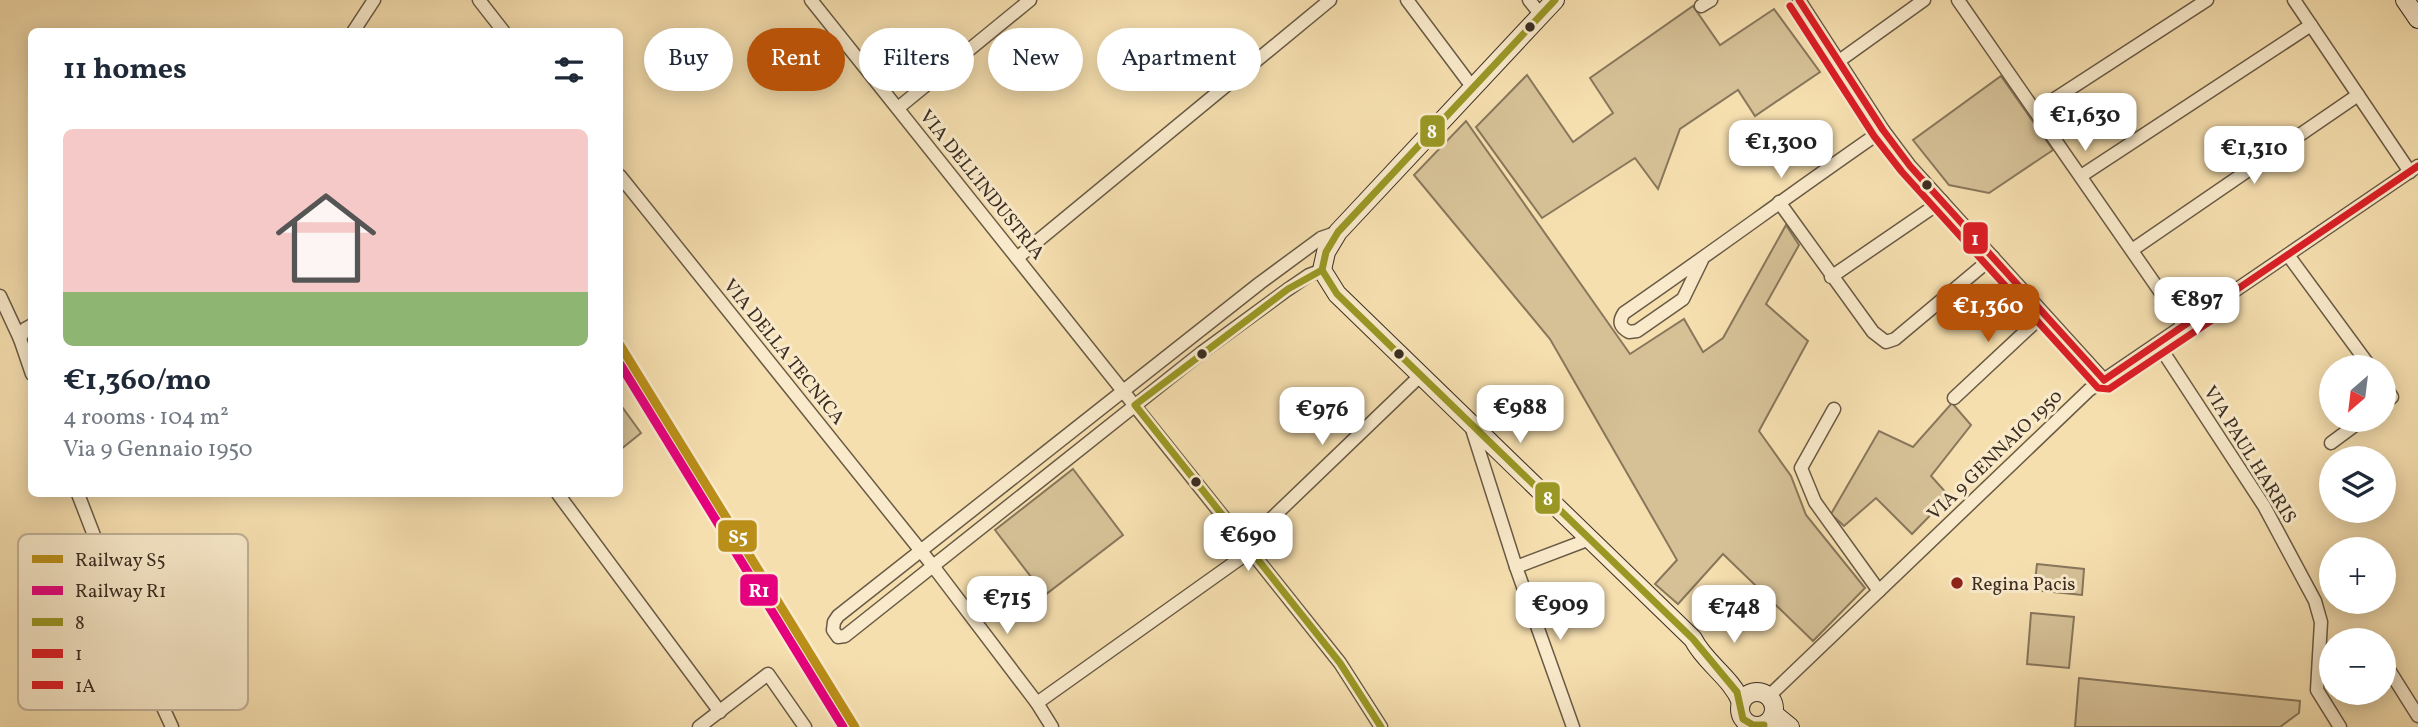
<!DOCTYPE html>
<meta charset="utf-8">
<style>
:root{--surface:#fff;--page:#f2f2f3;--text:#1f2937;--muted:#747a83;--accent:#b45309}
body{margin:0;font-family:Vollkorn,serif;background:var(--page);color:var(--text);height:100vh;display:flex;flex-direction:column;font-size:26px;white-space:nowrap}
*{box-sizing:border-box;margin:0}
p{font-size:23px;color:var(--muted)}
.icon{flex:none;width:38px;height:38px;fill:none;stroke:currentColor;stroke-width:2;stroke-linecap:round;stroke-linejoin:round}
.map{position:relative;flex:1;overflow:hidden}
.panel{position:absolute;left:28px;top:28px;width:595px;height:469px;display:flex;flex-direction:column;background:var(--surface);border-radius:10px;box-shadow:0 4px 18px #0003}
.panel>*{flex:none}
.banner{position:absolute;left:644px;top:28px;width:665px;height:63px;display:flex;gap:14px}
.needle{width:46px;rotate:208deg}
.buttons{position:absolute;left:2319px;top:355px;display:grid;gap:14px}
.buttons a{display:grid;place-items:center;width:77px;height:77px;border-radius:50%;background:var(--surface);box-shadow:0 4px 18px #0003;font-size:35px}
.price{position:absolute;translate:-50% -60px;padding:0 16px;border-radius:14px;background:#fff;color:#222;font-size:23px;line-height:46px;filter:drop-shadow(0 2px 4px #0008)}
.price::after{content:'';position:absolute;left:50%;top:42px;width:21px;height:16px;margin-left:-10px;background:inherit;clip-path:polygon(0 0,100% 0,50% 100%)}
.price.current{background:var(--accent);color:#fff}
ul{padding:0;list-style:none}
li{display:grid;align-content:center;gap:14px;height:371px;padding:0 35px}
li span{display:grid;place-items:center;height:217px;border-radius:10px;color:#555}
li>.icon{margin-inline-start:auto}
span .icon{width:126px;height:126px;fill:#fffc;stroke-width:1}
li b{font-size:30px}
h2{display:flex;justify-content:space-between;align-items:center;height:84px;padding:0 35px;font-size:30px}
.chip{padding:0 24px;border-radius:32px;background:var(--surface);box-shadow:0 4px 18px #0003;font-size:24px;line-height:63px}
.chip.current{background:var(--accent);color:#fff}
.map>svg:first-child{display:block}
.park{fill:#d6c197;stroke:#88775c;stroke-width:2}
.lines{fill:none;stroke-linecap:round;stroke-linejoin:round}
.street-casing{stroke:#695a45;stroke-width:15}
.secondary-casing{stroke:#3a2d22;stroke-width:20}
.street{stroke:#f9eacb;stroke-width:12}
.secondary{stroke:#f9eacb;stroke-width:18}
.bus-1-casing{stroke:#f9eacb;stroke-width:12}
.bus-2-casing{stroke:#f9eacb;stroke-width:12}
.bus-3-casing{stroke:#f9eacb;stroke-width:12}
.bus-1{stroke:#9a9725;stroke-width:7}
.bus-2{stroke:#db1e26;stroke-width:7}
.bus-3{stroke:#db1e26;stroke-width:7}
.rail-1-casing{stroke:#f9eacb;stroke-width:14}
.rail-2-casing{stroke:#f9eacb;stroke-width:14}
.rail-1{stroke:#b98e19;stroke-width:9}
.rail-2{stroke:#e5007d;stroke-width:9}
.bus-dot{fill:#3a2d22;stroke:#f9eacb;stroke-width:2.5}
.poi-dot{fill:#8f2418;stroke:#f9eacb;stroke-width:2.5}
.labels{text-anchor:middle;stroke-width:6;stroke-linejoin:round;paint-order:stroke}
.street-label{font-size:19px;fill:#3a2d22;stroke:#f9eacb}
.poi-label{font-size:19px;fill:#3a2d22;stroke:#f9eacb;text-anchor:start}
.key{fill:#f9eacb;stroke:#c0b198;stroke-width:2}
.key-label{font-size:19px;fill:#3a2d22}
.line-badge{stroke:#f9eacb;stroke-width:2.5}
.badge-label{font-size:19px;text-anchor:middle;font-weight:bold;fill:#fff}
</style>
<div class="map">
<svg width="2418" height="727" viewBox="0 0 2418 727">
<rect width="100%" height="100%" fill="#f6dfaf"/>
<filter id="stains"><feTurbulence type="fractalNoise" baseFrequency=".00286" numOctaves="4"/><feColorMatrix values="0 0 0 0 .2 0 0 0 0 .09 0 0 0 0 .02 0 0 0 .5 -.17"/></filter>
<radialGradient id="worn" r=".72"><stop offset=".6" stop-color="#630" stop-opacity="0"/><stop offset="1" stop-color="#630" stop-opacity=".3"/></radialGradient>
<g class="park">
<polygon points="1693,6 1720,45 1774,9 1820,72 1755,116 1738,90 1680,129 1658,189 1635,158 1542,218 1476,127 1527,75 1573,142 1613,113 1590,78"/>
<polygon points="2001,76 2053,150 1989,193 1949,185 1913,140"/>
<polygon points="1466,121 1630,354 1684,319 1703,352 1723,338 1786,225 1799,245 1766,304 1808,341 1759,431 1791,476 1806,515 1865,588 1813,641 1723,554 1678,604 1655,584 1677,560 1550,339 1414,175"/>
<polygon points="1952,403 1971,425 1931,476 1949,496 1912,534 1876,498 1844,526 1831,514 1879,431 1913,447"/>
<polygon points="620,404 641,433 620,450"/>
<polygon points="1073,469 1123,535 1045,595 995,530"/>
<polygon points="2037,564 2084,569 2082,595 2034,590"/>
<polygon points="2031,613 2074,617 2069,668 2027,664"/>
<polygon points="2079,678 2300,701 2299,713 2280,727 2075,727"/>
</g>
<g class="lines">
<g class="street-casing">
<g id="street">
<polyline points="479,0 504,32"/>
<polyline points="811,0 1340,663 1381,727"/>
<polyline points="1407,0 1473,88"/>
<polyline points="1529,0 1541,15"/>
<polyline points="1799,0 1883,130 1910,166 2104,380"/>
<polyline points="1958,0 2184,326"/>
<polyline points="2294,0 2410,172"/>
<polyline points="1701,6 1711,0"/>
<polyline points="353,32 374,0"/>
<polyline points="1839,61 1924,0"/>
<polyline points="898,108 1030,0"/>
<polyline points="2036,111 2207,0"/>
<polyline points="620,176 933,566 1037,703 1052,727"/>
<polyline points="2081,176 2311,25"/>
<polyline points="1779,202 1873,332 1886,342 1895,339 1993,257"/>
<polyline points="2132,250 2358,95"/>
<polyline points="2288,255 2371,368"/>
<polyline points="1017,258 1330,0"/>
<path d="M1702 260 1683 299 1637 331 1629 332C1620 327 1618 322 1624 313 1711 253 1796 190 1883 130"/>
<polyline points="1322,270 1309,275 1287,290 1201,353 845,636 838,637 833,630 834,622 838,616 1260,283 1321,238 1338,232"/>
<polyline points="1831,277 1942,201"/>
<polyline points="0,296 20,339"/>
<polyline points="32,325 25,329 20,339 32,374"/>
<polyline points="2158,344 2264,506 2315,601 2321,622 2317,690 2340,727"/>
<polyline points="2384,385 2392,397 2384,403"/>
<polyline points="1954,398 2044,314"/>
<polyline points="1834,409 1801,468 1815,502 1879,591"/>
<polyline points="1471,426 1516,567 1573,727"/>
<polyline points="2331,443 2362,420"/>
<polyline points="78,494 148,675 172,727"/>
<polyline points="558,494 720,712"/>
<polyline points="1246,543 1421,375"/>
<polyline points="1516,567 1590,539"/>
<polyline points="2384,662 2418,716"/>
<polyline points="1769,696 2089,390 2418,166"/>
<polyline points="1037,703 1252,550"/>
<polyline points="699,727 768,674 805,727"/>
<polyline points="1747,727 1749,724"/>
</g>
</g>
<g class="secondary-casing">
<g id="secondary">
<path d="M1555 0 1338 232 1326 252 1322 270 1337 294 1693 639C1705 663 1731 677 1741 702"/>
<polyline points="2405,0 2418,19"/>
<circle cx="1757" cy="709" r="17"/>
<polyline points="1774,714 1790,727"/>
</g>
</g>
<use href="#street" class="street"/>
<use href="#secondary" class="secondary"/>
<g class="bus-1-casing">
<g id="bus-1">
<polyline points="1322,270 1337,294 1693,639 1737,692 1743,719 1753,725 1764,725"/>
<polyline points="1322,270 1288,289 1135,405 1340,663 1381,727"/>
<polyline points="1322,270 1326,252 1338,232 1555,0"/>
</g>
</g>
<g class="bus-2-casing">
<g id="bus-2">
<polyline points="1799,0 1883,130 1910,166 2104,380"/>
<polyline points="2104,380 2418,166"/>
</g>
</g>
<g class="bus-3-casing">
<polyline id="bus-3" points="1790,6 1874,136 1902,172 2098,388 2109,389 2224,312"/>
</g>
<use href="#bus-1" class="bus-1"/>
<use href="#bus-2" class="bus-2"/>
<use href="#bus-3" class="bus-3"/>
<g class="rail-1-casing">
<polyline id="rail-1" points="620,345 855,727"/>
</g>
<g class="rail-2-casing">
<polyline id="rail-2" points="620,364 843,727"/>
</g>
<use href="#rail-1" class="rail-1"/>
<use href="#rail-2" class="rail-2"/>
</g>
<g class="bus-dot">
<circle cx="1530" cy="27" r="6"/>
<circle cx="1927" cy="185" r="6"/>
<circle cx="1202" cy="354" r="6"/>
<circle cx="1399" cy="354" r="6"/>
<circle cx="1196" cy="482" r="6"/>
</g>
<circle class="poi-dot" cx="1957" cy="583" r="7"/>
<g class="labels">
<g class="street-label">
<text transform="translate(983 184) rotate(51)" y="7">VIA DELL'INDUSTRIA</text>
<text transform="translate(785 351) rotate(51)" y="7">VIA DELLA TECNICA</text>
<text transform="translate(1994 454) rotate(-44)" y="7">VIA 9 GENNAIO 1950</text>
<text transform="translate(2251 454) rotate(58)" y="7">VIA PAUL HARRIS</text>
</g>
<g class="poi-label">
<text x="1971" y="590">Regina Pacis</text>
</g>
</g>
<rect x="18" y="534" width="230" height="176" rx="10" class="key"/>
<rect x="32" y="555" width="31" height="8" fill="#b98e19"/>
<rect x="32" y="586" width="31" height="9" fill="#e5007d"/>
<rect x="32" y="618" width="31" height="8" fill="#9a9725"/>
<rect x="32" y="649" width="31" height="9" fill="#db1e26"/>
<rect x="32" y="681" width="31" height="8" fill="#db1e26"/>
<g class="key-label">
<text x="75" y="566">Railway S5</text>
<text x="75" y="597">Railway R1</text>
<text x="75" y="629">8</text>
<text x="75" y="660">1</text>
<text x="75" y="692">1A</text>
</g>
<g class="line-badge">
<rect x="1419" y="114" width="27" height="34" rx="7" fill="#9a9725"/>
<rect x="1962" y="221" width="27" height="34" rx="7" fill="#db1e26"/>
<rect x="1534" y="481" width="27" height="34" rx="7" fill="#9a9725"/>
<rect x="717" y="519" width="41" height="34" rx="7" fill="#b98e19"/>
<rect x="739" y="573" width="40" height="34" rx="7" fill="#e5007d"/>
</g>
<g class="badge-label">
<text x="1432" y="138">8</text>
<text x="1975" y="245">1</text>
<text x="1548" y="505">8</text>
<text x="738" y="543">S5</text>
<text x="759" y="597">R1</text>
</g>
<rect width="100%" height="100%" filter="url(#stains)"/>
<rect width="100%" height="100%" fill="url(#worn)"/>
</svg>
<div class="buttons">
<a><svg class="needle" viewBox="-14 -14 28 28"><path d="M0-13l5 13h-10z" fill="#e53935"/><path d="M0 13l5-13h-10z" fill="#747a83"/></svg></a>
<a><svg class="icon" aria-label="layers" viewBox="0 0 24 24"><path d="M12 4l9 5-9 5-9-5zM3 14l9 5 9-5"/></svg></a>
<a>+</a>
<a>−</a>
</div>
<b class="price" style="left:2085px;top:153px">€1,630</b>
<b class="price" style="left:1781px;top:180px">€1,300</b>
<b class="price" style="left:2254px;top:186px">€1,310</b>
<b class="price" style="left:2197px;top:337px">€897</b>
<b class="price current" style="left:1988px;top:344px">€1,360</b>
<b class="price" style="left:1520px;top:445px">€988</b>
<b class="price" style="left:1322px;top:447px">€976</b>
<b class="price" style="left:1248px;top:573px">€690</b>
<b class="price" style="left:1007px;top:636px">€715</b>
<b class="price" style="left:1560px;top:642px">€909</b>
<b class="price" style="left:1734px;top:645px">€748</b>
<div class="banner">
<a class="chip">Buy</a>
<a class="chip current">Rent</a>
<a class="chip">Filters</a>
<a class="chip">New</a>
<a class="chip">Apartment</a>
</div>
<section class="panel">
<h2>11 homes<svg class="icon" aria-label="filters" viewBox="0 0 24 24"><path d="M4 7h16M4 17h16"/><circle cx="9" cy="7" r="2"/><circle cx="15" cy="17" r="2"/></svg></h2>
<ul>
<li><span style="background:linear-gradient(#f6c9c9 75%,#8fb573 0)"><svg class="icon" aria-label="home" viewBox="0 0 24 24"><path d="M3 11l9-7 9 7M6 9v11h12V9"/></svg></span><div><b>€1,360/mo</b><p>4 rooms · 104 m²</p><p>Via 9 Gennaio 1950</p></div></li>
</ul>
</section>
</div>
